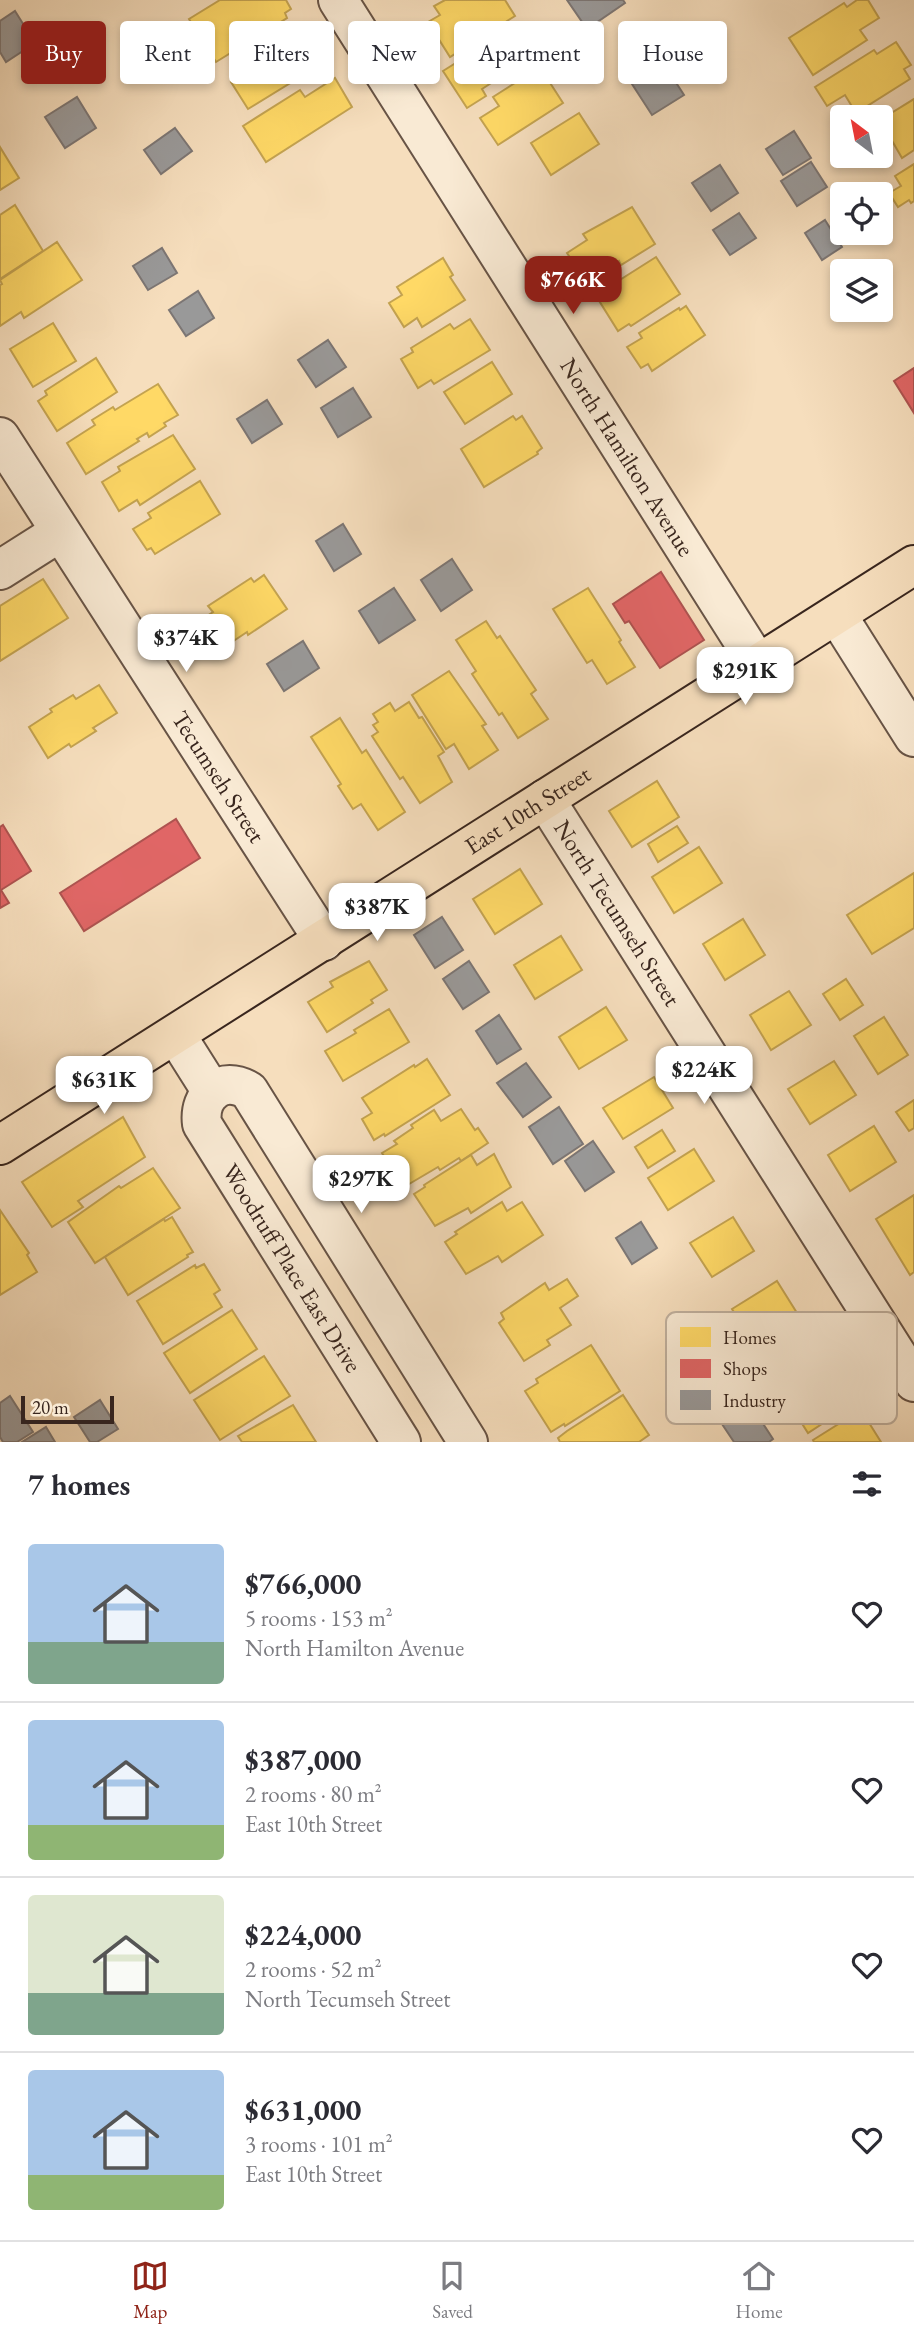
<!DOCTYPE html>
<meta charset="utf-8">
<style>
:root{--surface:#fff;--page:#f7f7f7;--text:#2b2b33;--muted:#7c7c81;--line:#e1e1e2;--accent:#8f2418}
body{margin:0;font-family:"EB Garamond",serif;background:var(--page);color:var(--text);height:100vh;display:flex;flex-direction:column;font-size:26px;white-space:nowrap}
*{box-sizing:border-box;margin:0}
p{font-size:23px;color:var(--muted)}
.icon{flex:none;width:38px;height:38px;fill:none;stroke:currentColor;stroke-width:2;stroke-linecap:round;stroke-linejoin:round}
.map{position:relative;height:1442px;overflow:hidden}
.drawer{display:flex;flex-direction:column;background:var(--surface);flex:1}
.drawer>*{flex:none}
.top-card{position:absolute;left:21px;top:21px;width:873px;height:63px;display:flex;gap:14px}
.needle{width:46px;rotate:328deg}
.tools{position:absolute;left:830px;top:105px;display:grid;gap:14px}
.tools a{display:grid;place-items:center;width:63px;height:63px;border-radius:7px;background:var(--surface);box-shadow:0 4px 10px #0003;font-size:35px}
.scale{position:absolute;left:21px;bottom:18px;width:93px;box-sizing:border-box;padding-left:7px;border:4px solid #39261e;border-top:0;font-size:19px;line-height:24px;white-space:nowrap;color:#39261e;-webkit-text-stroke:5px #f9ead4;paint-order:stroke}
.price{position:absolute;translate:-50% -60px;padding:0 16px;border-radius:14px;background:#fff;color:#222;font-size:23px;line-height:46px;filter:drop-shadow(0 2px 4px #0008)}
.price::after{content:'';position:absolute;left:50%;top:42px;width:21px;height:16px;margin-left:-10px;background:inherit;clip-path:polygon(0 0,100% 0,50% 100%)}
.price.on{background:var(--accent);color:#fff}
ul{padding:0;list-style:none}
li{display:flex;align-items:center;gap:21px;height:175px;padding:0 28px}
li+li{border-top:2px solid var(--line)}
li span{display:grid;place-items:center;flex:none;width:196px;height:140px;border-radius:7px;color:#555}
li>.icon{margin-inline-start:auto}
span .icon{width:84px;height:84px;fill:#fffc;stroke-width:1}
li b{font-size:30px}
h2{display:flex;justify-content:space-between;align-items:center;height:84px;padding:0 28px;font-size:30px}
.pill{padding:0 24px;border-radius:7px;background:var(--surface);box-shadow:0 4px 10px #0003;font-size:24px;line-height:63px}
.pill.on{background:var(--accent);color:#fff}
.tab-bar{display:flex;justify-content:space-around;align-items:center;height:98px;border-top:2px solid var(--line);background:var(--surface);font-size:19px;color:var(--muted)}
.tab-bar a{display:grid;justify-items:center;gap:4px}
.tab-bar .on{color:var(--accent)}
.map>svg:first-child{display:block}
.homes{fill:#ffd966;stroke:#c4a350;stroke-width:2}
.shops{fill:#e06666;stroke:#ae5350;stroke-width:2}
.industry{fill:#999;stroke:#7c7674;stroke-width:2}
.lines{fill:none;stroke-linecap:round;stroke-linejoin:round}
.minor-casing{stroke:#685446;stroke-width:42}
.major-casing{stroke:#39261e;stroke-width:42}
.minor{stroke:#f9ead4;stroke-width:38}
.major{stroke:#f6debd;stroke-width:38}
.labels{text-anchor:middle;stroke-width:7;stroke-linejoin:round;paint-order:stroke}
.street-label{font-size:24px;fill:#39261e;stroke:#f9ead4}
.key{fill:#f9ead4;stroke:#bfaf9d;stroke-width:2}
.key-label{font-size:19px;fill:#39261e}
</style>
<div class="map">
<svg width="914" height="1442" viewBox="0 0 914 1442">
<rect width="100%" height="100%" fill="#f6debd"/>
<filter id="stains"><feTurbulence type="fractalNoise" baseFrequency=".00286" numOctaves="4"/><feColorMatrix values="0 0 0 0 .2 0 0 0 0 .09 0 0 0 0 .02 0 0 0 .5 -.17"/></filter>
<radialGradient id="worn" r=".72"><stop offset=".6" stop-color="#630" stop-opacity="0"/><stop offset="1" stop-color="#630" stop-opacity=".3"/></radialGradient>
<g class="homes">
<polygon points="220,0 286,0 291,9 285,13 287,18 216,62 189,19"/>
<polygon points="445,0 505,0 515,16 450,57 428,22 440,15 434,6"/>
<polygon points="857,0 868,0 879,18 860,30 867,40 813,75 789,38 844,3 847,7"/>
<polygon points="496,30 519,65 482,89 486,96 467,108 443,71 462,59 459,54"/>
<polygon points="304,35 320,62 311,67 313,69 248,109 231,82 248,71 245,67 254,62 252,59 275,44 278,48 294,38 296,41"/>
<polygon points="896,42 911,65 904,69 910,79 856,113 845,95 827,106 815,87 874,50 877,54"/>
<polygon points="543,72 563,103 498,145 480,118 499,106 493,97 529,74 532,79"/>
<polygon points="335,78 352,107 266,162 243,126 300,90 305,97"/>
<polygon points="914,99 914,150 902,158 880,120"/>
<polygon points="579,113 599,144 551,175 531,143"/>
<polygon points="0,147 19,178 0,190"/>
<polygon points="914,164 914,201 911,203 909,200 898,207 889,193 901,186 895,176"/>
<polygon points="15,205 43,251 0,279 0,215"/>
<polygon points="632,207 655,244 621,265 619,261 586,282 567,253 587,240 583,234"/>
<polygon points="57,242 82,280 24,318 21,312 0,326 0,285 2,284 0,280"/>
<polygon points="656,257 680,294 631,326 629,324 618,331 598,299 607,294 604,290"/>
<polygon points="443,258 453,275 450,277 465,300 422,327 417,318 404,327 389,303 402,295 397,287"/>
<polygon points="686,306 705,335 652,371 648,364 641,368 627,347 642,338 639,333 679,308 680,310"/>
<polygon points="470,319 490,350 434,384 431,380 418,388 401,359 413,352 411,348 450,324 454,329"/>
<polygon points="53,323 76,361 33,387 10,349"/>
<polygon points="96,358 117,392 57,431 38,401 47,395 45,391"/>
<polygon points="492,362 512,394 465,424 444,392"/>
<polygon points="158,384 178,415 164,423 166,426 149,437 147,433 137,439 139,441 86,474 67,443 95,425 92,420 113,407 115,410"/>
<polygon points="513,416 516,420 522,416 542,448 537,452 538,454 484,487 461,449"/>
<polygon points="173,435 195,469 140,505 137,500 119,511 102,482 120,471 118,467"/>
<polygon points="200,481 220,514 155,554 151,548 147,550 133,529 151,518 148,513"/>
<polygon points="264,575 287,609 248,635 247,632 217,652 212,646 210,647 195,624 213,612 208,606 251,578 254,582"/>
<polygon points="43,579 68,618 0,661 0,606"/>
<polygon points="588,588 621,640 619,642 635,667 607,684 592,660 587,663 553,609"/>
<polygon points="486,621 497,638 500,636 536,690 531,694 548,719 518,738 502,713 499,715 472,674 476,671 456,640"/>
<polygon points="449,671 486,724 482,726 498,750 469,769 454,744 446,749 412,695"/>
<polygon points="99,685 117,713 93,728 96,731 71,747 69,744 48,758 29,727 52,712 50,709 73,695 76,699"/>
<polygon points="409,702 419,718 422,717 444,752 438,756 452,782 420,803 403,777 400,779 372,736 378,732 373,725 378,722 373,714 390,703 395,711"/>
<polygon points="340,718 362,753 366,750 405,812 378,830 361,804 353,809 338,786 341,784 311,737"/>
<polygon points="657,781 679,817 632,847 609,811"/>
<polygon points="677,826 688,843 658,862 648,844"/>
<polygon points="699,847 722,883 674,913 652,877"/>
<polygon points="520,869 542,904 495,934 473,899"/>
<polygon points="914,873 914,928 872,954 847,915"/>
<polygon points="743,919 765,955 725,980 703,944"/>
<polygon points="561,936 582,970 535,999 514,965"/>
<polygon points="369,961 387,990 371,1000 373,1003 327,1032 308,1002 333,987 330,982"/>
<polygon points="846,979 863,1005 840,1020 823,994"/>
<polygon points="789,991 811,1025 771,1050 750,1015"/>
<polygon points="606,1007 627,1040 579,1069 559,1037"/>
<polygon points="389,1009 409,1042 343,1081 325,1051 356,1033 354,1030"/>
<polygon points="884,1017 908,1055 878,1074 854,1036"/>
<polygon points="427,1059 450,1095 385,1136 384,1134 374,1140 362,1119 372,1113 362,1098 414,1065 415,1067"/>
<polygon points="834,1061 856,1095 810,1124 788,1089"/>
<polygon points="654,1077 673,1108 623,1139 603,1108"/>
<polygon points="914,1100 914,1128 909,1131 896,1112"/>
<polygon points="461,1109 475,1130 478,1128 488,1143 461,1161 459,1158 440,1170 438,1167 404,1187 382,1153 397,1144 394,1141 413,1128 411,1125 434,1110 441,1121"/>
<polygon points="123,1117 145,1157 78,1201 83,1207 52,1227 22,1182"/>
<polygon points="874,1126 896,1162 850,1191 828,1155"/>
<polygon points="662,1130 675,1151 648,1168 635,1147"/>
<polygon points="694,1149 714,1181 668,1210 648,1178"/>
<polygon points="494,1154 511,1187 471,1213 468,1208 435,1226 414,1194 425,1187 424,1185 471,1155 477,1165"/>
<polygon points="153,1168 180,1208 95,1263 68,1222 119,1186 121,1188"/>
<polygon points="914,1195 914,1272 910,1275 876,1219"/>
<polygon points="502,1202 507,1211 522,1202 543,1235 502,1262 498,1256 466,1274 445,1242 457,1234 455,1232"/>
<polygon points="0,1210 29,1253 27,1255 37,1272 0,1295"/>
<polygon points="172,1217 193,1252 187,1255 188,1257 128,1295 105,1257 164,1219 165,1221"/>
<polygon points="733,1217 754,1251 712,1277 690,1243"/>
<polygon points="204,1264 220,1290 214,1294 222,1307 163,1344 137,1301 195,1265 196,1268"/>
<polygon points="567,1279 578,1296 560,1308 571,1325 547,1340 550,1345 524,1361 499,1323 504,1319 501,1313 545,1283 549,1290"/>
<polygon points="777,1281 802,1321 757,1350 732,1309"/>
<polygon points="232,1310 257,1349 190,1393 164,1353"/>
<polygon points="591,1345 620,1391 565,1426 564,1424 551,1432 525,1391 538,1383 536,1379"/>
<polygon points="820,1346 841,1381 817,1396 831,1418 808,1433 772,1376"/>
<polygon points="264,1356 290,1396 220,1440 194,1400"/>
<polygon points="623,1395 649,1435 639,1442 560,1442 558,1438 567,1431"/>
<polygon points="293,1405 316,1442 242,1442 238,1436"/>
<polygon points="861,1410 881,1442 814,1442 813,1440"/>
</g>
<g class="shops">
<polygon points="914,368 914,413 894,381"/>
<polygon points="661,572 704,640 660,668 629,621 625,623 613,604"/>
<polygon points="176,819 200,858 84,931 60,893"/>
<polygon points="3,825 31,871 1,890 9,903 0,908 0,827"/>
</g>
<g class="industry">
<polygon points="567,0 623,0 625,3 587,29"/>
<polygon points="15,11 35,43 6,62 0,52 0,21"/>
<polygon points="45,43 57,63 39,74 27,54"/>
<polygon points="664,64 684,95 652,115 632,84"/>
<polygon points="77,97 96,128 65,148 45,117"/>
<polygon points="175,128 192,151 161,174 144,150"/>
<polygon points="794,131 811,158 783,175 766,149"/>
<polygon points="811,162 827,187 797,206 781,181"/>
<polygon points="720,165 738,193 711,211 692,183"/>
<polygon points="739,213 756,238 730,255 713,230"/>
<polygon points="825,220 842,247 822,260 805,233"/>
<polygon points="162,248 177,273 148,290 133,266"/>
<polygon points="198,291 214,318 186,336 169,310"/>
<polygon points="328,340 346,367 316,387 298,360"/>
<polygon points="353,388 371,417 338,437 321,408"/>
<polygon points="267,400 282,424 252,443 237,419"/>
<polygon points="343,524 361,554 334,571 316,541"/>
<polygon points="452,559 472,590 441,611 421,580"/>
<polygon points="394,588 415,620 379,643 359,611"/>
<polygon points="303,641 319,668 284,691 267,664"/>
<polygon points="442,917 463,950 435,968 414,935"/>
<polygon points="469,961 489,992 463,1009 443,979"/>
<polygon points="499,1015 521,1049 497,1064 476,1031"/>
<polygon points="526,1063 551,1097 523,1117 497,1083"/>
<polygon points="559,1107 583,1144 553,1164 529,1127"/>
<polygon points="593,1141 614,1172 585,1191 565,1161"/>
<polygon points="641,1222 657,1248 632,1264 616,1238"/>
<polygon points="10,1396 33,1432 17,1442 3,1442 0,1437 0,1403"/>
<polygon points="745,1396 773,1439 769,1442 734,1442 716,1415"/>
<polygon points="100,1400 118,1429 97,1442 90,1442 74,1417"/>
<polygon points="46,1427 55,1442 22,1442"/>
</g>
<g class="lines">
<g class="minor-casing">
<g id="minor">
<path id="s1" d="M338 0 758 664"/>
<path id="s2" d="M0 437 324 941"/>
<polyline points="0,570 60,532"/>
<polyline points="837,615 914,737"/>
<path id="s3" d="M545 799 914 1382"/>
<polyline points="176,1035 212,1092"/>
<path d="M401 1442 202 1124C198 1095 222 1074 249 1091L468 1442"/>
</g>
</g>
<g class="major-casing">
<g id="major">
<path id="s4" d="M0 1145 914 565"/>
</g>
</g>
<use href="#minor" class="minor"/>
<use href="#major" class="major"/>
</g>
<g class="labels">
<g class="street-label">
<text dy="8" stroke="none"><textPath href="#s1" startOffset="541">North Hamilton Avenue</textPath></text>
<text dy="8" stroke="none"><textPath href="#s2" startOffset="404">Tecumseh Street</textPath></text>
<text dy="8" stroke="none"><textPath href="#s4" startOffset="625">East 10th Street</textPath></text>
<text dy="8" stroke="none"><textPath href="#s3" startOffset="135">North Tecumseh Street</textPath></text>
<text transform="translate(292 1268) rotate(58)" y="8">Woodruff Place East Drive</text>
</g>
</g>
<rect x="666" y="1312" width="231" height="112" rx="10" class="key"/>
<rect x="680" y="1327" width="31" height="20" fill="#ffd966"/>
<rect x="680" y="1359" width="31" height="19" fill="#e06666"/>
<rect x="680" y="1390" width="31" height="20" fill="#999"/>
<g class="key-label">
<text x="723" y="1344">Homes</text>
<text x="723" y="1375">Shops</text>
<text x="723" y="1407">Industry</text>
</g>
<rect width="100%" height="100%" filter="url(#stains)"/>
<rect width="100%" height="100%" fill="url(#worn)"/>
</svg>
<div class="tools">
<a><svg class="needle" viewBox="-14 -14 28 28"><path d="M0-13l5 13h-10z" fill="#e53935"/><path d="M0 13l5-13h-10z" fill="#7c7c81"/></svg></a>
<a><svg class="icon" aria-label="locate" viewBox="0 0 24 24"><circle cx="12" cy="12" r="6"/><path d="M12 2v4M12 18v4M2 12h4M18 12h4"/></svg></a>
<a><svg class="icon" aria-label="layers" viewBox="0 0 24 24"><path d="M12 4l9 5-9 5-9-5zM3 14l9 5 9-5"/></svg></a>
</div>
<div class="scale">20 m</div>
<b class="price on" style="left:573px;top:316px">$766K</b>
<b class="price" style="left:186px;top:674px">$374K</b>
<b class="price" style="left:745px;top:707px">$291K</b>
<b class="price" style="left:377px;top:943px">$387K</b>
<b class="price" style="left:704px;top:1106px">$224K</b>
<b class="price" style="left:104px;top:1116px">$631K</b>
<b class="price" style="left:361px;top:1215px">$297K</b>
<div class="top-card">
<a class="pill on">Buy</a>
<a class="pill">Rent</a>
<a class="pill">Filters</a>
<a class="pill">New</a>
<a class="pill">Apartment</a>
<a class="pill">House</a>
</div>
</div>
<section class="drawer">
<h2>7 homes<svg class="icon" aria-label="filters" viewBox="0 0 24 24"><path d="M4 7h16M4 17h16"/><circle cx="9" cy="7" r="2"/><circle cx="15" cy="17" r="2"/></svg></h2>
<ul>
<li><span style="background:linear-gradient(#a9c7e8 70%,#7fa58c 0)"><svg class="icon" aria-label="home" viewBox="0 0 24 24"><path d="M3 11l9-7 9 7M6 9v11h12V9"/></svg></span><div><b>$766,000</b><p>5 rooms · 153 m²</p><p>North Hamilton Avenue</p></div><svg class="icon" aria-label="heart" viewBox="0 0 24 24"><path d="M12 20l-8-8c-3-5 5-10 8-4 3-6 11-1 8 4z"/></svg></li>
<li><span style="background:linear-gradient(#a9c7e8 75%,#8fb573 0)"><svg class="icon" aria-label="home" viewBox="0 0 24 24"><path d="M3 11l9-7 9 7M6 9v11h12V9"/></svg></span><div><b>$387,000</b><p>2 rooms · 80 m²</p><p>East 10th Street</p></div><svg class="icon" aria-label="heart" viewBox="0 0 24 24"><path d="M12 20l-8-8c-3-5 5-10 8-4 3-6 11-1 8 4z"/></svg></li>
<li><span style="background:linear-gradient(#dfe7d0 70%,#7fa58c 0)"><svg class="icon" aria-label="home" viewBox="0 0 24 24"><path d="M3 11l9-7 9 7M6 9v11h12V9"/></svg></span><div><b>$224,000</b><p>2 rooms · 52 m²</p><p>North Tecumseh Street</p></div><svg class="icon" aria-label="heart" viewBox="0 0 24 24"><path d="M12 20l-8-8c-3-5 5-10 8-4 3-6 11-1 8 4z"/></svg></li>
<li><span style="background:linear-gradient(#a9c7e8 75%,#8fb573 0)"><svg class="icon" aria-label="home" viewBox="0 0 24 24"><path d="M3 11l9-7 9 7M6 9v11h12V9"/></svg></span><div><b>$631,000</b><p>3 rooms · 101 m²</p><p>East 10th Street</p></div><svg class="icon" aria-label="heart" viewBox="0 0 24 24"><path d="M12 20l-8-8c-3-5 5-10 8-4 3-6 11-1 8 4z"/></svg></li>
</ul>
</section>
<nav class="tab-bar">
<a class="on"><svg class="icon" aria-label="map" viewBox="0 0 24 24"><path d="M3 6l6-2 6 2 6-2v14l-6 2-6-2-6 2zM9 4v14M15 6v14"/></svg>Map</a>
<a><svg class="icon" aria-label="saved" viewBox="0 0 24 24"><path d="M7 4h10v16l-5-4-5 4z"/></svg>Saved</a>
<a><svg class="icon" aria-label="home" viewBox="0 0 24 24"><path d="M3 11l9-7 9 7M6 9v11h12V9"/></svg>Home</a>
</nav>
